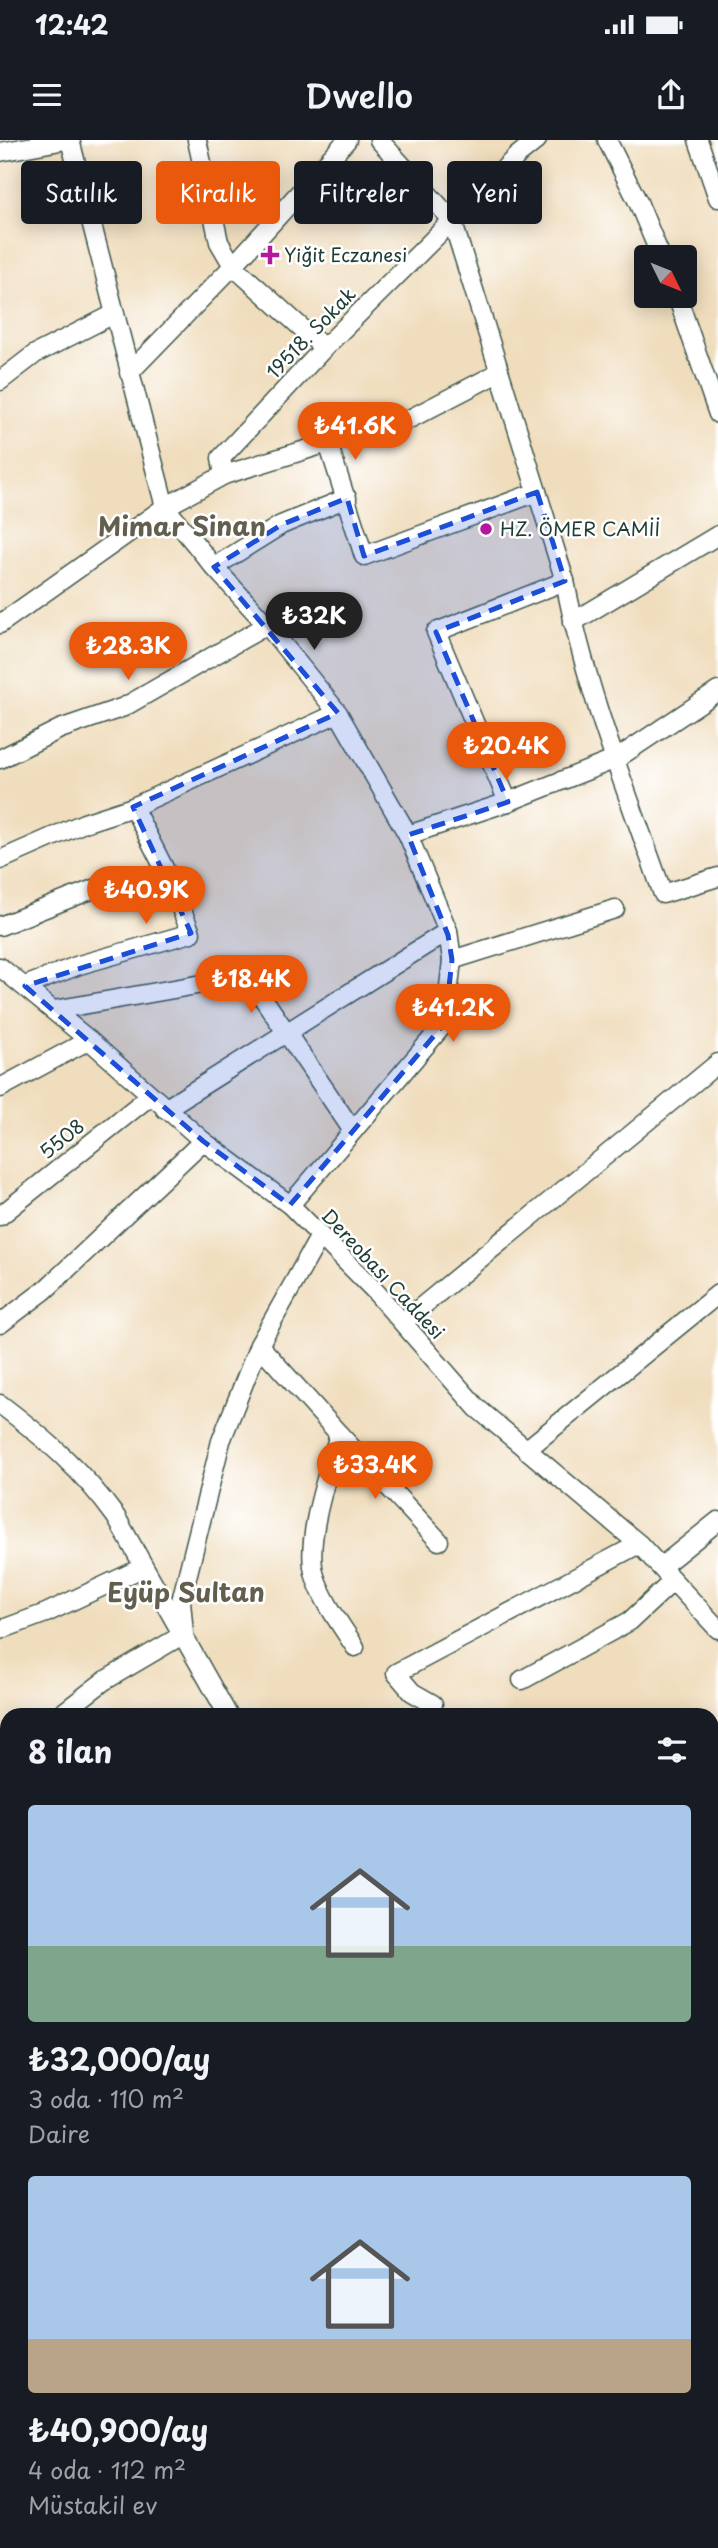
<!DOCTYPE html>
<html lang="tr">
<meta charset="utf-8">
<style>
:root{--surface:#171b24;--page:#20242c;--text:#f1f3f6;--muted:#9ea1a6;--accent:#ea580c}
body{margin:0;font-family:"Playpen Sans",sans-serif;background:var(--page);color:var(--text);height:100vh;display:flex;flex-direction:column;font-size:26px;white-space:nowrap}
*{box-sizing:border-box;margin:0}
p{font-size:23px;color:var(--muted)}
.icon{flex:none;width:38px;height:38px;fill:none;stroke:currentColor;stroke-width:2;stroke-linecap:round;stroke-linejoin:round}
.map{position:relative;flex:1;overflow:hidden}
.details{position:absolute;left:0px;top:1568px;width:719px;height:840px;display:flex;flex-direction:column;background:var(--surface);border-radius:21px 21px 0 0;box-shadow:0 4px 18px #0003}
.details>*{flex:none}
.guide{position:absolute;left:21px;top:21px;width:677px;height:63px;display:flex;gap:14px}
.needle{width:46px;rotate:133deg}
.buttons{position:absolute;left:634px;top:105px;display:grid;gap:14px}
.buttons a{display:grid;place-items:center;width:63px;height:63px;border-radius:7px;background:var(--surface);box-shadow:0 4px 18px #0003;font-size:35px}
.price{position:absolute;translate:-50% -60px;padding:0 16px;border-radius:24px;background:var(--accent);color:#fff;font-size:23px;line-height:46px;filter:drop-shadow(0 2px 4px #0008)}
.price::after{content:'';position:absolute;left:50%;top:42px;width:21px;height:16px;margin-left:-10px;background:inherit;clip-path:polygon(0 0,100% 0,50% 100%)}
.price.on{background:#222;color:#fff}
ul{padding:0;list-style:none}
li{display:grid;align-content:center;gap:14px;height:371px;padding:0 28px}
li span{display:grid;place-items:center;height:217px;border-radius:7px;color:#555}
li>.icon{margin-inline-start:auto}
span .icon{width:126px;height:126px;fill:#fffc;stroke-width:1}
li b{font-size:30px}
h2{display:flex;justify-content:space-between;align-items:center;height:84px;padding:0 28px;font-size:30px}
.tag{padding:0 24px;border-radius:7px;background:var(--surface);box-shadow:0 4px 18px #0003;font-size:24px;line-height:63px}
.tag.on{background:var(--accent);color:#fff}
.status{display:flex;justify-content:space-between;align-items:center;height:49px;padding:0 35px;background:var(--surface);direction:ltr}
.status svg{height:19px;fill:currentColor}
header{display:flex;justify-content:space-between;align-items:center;height:91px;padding:0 28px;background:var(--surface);font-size:32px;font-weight:600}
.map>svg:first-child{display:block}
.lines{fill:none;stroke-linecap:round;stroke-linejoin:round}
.minor-casing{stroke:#3e5549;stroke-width:21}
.minor{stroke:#fff;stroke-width:18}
.marked{fill:#1d4ed8;fill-opacity:0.2;stroke:#1d4ed8;stroke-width:5;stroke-dasharray:14 9;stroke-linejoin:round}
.poi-dot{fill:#b5179e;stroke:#fff;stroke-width:2.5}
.labels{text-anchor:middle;stroke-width:5;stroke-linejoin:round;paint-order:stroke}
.poi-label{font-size:19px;fill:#1f3d34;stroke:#fff;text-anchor:start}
.street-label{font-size:19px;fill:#1f3d34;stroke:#fff}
.district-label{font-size:26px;font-weight:bold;fill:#635f4f;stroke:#fff}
</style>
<div class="status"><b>12:42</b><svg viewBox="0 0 49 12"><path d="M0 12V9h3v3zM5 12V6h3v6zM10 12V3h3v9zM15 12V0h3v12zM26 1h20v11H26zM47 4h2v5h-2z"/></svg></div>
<header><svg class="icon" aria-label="menu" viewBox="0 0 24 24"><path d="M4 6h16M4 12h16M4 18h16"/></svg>Dwello<svg class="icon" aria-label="share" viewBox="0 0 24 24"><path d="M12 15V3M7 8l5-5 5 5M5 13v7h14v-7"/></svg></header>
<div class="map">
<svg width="718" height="2408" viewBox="0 0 718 2408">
<rect width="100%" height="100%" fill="#fff"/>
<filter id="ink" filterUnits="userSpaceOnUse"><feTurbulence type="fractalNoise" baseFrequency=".0143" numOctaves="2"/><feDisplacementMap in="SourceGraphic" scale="14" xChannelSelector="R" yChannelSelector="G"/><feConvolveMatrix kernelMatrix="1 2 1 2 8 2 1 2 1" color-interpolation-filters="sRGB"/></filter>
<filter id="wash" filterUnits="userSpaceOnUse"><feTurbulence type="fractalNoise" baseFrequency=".00686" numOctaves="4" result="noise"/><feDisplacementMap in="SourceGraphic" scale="28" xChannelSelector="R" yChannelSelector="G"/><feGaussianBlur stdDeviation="1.57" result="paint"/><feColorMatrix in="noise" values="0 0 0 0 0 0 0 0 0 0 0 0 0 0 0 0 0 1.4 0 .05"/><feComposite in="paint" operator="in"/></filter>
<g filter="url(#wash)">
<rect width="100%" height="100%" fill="#f0ddbd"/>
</g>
<g filter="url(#ink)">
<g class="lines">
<g class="minor-casing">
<g id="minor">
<polyline points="70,0 165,367 214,427 267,485 338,573 408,695 448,791 452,820 445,883 290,1065"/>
<polyline points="197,0 219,102 233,126 324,208"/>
<path d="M379 0 452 80 565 441C585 548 627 652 663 754L718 737"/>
<polyline points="607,0 638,62 661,117"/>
<polyline points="698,0 718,58"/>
<polyline points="0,12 66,0"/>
<polyline points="677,156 718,274"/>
<polyline points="129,233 233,126 347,0"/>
<polyline points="0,241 35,214 114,174"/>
<polyline points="328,303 392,288 498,233"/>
<polyline points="224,335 221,318 324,208 517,16 537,0"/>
<polyline points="214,427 281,385 347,358"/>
<polyline points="573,482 718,395"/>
<polyline points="0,484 165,367 224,335 328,303 364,416 537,352"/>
<polyline points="0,619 60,589 124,567 267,485"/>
<polyline points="508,662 436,492 565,441"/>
<polyline points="408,695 508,662 616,619 718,551"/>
<polyline points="0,720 84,683 133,667 338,573"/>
<polyline points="0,786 101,746 167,734"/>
<polyline points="452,820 615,769"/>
<polyline points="0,827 89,900 203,1001 290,1065 374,1150 477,1268 639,1404 718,1489"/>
<polyline points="25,846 79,825 191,793 167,734 133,667"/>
<polyline points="54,870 248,836 353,991"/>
<polyline points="0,948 89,900"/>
<polyline points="165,969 448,791"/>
<polyline points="0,1076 150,956"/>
<polyline points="403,1182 718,923"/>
<polyline points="0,1184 45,1150 203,1001"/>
<path d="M259 1205 339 1294C329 1331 304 1400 315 1436 323 1461 341 1485 355 1507"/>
<path d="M0 1264C46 1299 82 1330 116 1377L228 1575"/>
<polyline points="339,1294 439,1401"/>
<polyline points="526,1310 718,1154"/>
<polyline points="662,1426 718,1381"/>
<polyline points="0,1490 46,1473 144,1427"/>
<polyline points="522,1540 630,1481 673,1441"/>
<polyline points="433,1564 412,1552 396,1533 639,1404"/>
<polyline points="60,1575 104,1541 184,1494 181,1461 221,1301 259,1205 320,1096"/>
<polyline points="0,1621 7,1616"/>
<polyline points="712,1702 718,1702"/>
<polyline points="714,1947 718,1960"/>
<polyline points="0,2059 7,2056"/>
<polyline points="712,2164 718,2162"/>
<polyline points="0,2205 7,2209"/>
<polyline points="0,2239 7,2234"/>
<polyline points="548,2401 550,2408"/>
<polyline points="25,2408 37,2401"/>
<polyline points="300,2408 304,2401"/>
</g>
</g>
<use href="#minor" class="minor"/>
</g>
</g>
<path class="marked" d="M537 352 565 441 436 492 508 662 408 695 448 795 452 820 445 883 290 1065 203 1001 25 846 191 793 133 667 338 573 214 427 281 385 347 358 364 416Z"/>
<g class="poi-dot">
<path d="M266.5 104.5h7v7h7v7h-7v7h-7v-7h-7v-7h7z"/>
<circle cx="486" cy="389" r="7"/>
</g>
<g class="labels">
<g class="poi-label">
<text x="284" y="122">Yiğit Eczanesi</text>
<text x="500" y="396">HZ. ÖMER CAMİİ</text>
</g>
<g class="street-label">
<text transform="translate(311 193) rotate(-46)" y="7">19518. Sokak</text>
<text transform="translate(62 999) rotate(-39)" y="7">5508</text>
<text transform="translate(383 1134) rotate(47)" y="7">Dereobası Caddesi</text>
</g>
<g class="district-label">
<text x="182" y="396">Mimar Sinan</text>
<text x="186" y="1462">Eyüp Sultan</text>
</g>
</g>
</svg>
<div class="buttons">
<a><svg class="needle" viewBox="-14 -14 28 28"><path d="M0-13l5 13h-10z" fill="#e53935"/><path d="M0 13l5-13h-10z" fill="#9ea1a6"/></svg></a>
</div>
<b class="price" style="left:355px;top:322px">₺41.6K</b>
<b class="price on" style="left:314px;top:512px">₺32K</b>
<b class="price" style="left:128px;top:542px">₺28.3K</b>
<b class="price" style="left:506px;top:642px">₺20.4K</b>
<b class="price" style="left:146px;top:786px">₺40.9K</b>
<b class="price" style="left:251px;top:875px">₺18.4K</b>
<b class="price" style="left:453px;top:904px">₺41.2K</b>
<b class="price" style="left:375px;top:1361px">₺33.4K</b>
<div class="guide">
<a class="tag">Satılık</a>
<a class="tag on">Kiralık</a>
<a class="tag">Filtreler</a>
<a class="tag">Yeni</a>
</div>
<section class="details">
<h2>8 ilan<svg class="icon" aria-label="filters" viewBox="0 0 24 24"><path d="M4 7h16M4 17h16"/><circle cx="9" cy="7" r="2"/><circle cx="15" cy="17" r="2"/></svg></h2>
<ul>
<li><span style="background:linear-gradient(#a9c7e8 65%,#7fa58c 0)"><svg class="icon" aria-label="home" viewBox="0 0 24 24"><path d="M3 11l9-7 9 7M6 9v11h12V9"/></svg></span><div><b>₺32,000/ay</b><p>3 oda · 110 m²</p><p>Daire</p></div></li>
<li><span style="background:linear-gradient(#a9c7e8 75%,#b9a48a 0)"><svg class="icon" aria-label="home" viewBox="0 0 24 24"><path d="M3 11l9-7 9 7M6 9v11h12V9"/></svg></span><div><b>₺40,900/ay</b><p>4 oda · 112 m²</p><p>Müstakil ev</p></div></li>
</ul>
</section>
</div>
